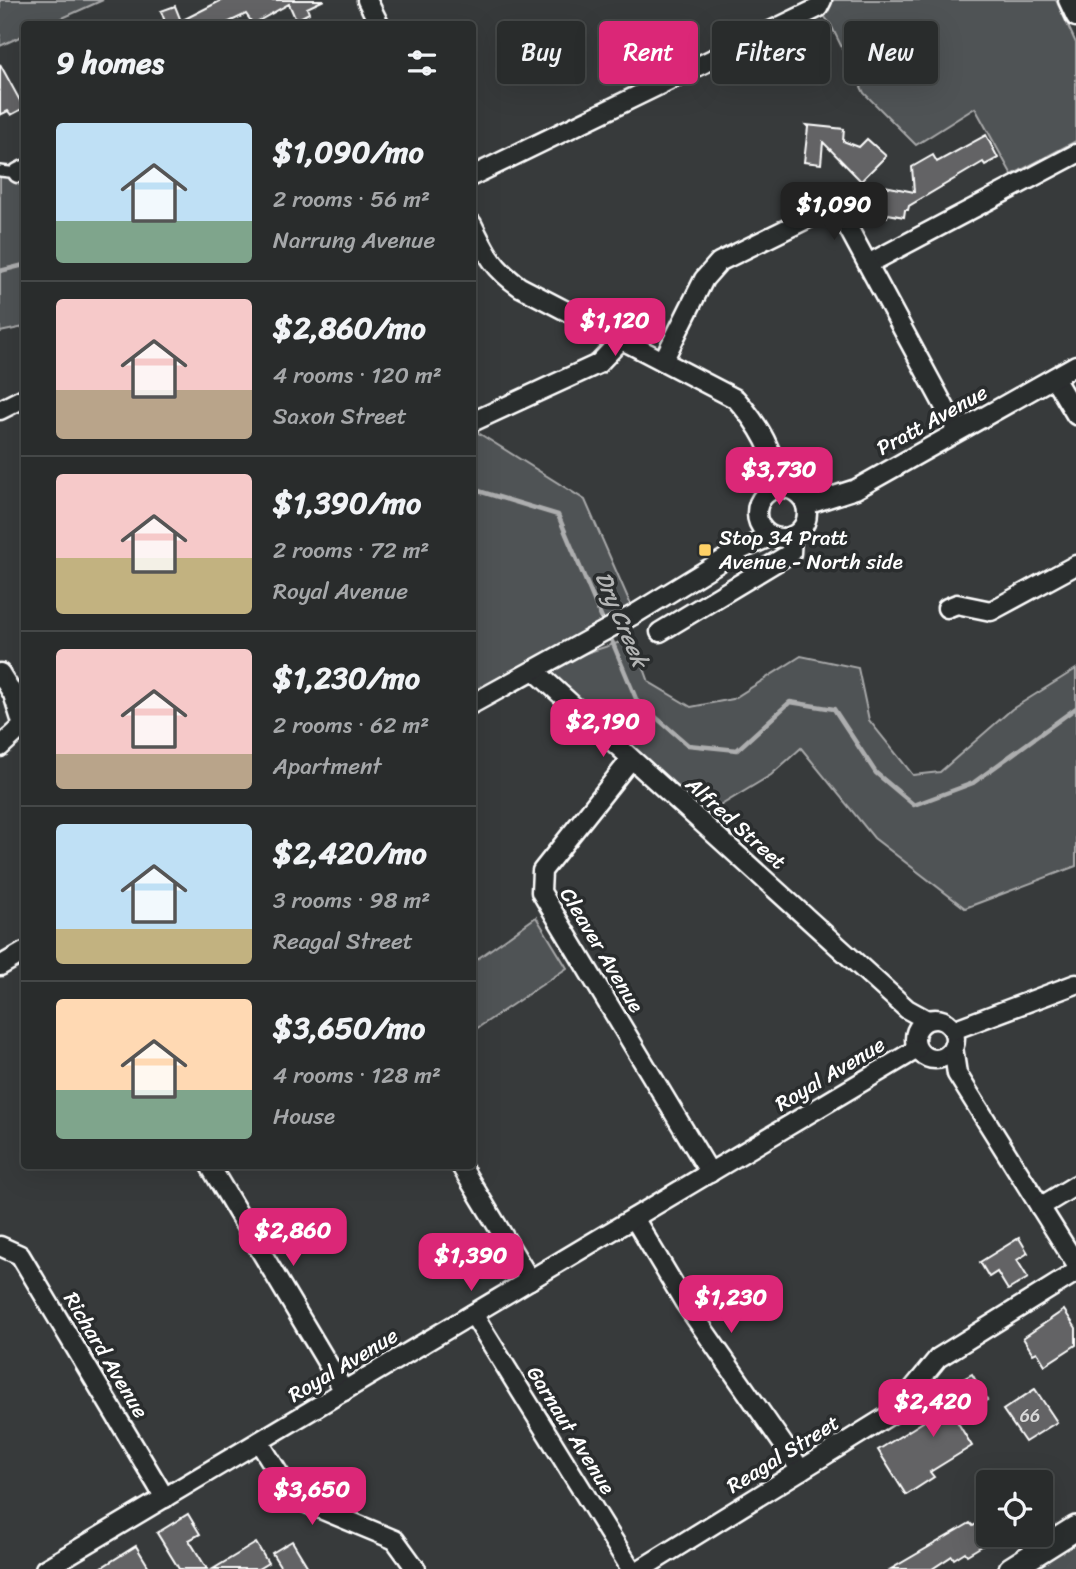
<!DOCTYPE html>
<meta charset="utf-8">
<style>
:root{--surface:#292c2c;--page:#353838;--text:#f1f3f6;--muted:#a5a7a9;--line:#454848;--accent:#db2777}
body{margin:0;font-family:Sriracha,sans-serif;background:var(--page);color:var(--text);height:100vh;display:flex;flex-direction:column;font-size:26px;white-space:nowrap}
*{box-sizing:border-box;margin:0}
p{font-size:23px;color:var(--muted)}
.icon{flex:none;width:38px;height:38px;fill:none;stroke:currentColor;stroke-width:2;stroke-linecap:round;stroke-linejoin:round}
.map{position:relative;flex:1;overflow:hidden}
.side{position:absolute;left:21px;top:21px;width:455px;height:1148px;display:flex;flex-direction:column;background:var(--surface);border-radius:7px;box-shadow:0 7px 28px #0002,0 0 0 2px var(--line)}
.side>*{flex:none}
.guide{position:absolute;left:497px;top:21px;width:472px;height:63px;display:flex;gap:14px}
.controls{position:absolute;left:976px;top:1470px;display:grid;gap:14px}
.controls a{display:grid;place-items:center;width:77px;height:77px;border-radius:7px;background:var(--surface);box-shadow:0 7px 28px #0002,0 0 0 2px var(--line);font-size:35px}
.price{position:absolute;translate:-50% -60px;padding:0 16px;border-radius:14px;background:var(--accent);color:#fff;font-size:23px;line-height:46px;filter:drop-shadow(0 2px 4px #0008)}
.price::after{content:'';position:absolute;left:50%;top:42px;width:21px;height:16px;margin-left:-10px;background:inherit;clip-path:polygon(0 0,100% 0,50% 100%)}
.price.on{background:#222;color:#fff}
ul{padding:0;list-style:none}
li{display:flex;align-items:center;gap:21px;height:175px;padding:0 35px}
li+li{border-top:2px solid var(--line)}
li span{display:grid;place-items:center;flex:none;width:196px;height:140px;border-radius:7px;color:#555}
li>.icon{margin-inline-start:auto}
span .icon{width:84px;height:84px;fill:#fffc;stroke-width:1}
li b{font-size:30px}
h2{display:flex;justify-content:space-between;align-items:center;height:84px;padding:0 35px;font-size:30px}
.tag{padding:0 24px;border-radius:7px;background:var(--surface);box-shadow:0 7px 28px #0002,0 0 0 2px var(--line);font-size:24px;line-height:63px}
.tag.on{background:var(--accent);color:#fff}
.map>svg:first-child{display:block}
.green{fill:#505354;stroke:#a8a9aa;stroke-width:2}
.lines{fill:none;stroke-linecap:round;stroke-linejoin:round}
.stream{stroke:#adaeaf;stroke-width:4.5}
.building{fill:#636465;stroke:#fff;stroke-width:2}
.service-casing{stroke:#fff;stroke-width:14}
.minor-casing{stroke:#fff;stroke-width:23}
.tertiary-casing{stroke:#fff;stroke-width:28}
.service{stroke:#2a2d2e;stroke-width:9}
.minor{stroke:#2a2d2e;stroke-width:18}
.tertiary{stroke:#2a2d2e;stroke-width:23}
.poi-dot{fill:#ffd166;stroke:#2a2d2e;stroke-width:2.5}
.labels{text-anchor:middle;stroke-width:7;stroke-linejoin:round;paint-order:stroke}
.number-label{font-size:18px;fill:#d8d8d8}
.street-label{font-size:21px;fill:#fff;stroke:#2a2d2e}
.poi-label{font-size:21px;fill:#fff;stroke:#2a2d2e;text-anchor:start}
.water-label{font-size:23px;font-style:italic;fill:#b4b5b5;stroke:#2a2d2e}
</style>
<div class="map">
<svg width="1076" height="1569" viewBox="0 0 1076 1569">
<rect width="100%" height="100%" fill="#373a3b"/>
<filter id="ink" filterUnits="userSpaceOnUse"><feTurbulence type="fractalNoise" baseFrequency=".0143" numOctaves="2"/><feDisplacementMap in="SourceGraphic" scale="14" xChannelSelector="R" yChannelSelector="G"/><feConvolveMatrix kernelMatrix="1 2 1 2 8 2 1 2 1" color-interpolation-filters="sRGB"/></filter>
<g filter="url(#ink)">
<g class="green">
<polygon points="0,0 103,0 49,24 24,24 24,35 0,46"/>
<polygon points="828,0 1056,0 1076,43 1076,141 1012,175 975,108 916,145 864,93 831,25 821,12"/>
<polygon points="0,171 24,176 24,327 0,332"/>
<polygon points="472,429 585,500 635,614 539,668 633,638 649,682 691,707 733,699 801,656 858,668 869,720 913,775 940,772 1012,709 1076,669 1076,866 965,908 874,838 801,748 771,775 698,819 534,670 486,697 473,685"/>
<polygon points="536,917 567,968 473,1031 473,962"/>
<polygon points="1076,1528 1076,1569 1011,1569"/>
</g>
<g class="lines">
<g class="stream">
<polyline points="0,271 24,265"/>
<polyline points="472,489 558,515 605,626"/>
<polyline points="609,634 637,701 688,745 737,750 790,702 834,709 876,773 914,805 973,783 1076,708"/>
</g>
</g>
<g class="building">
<polygon points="222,0 324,0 307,8 309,13 296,20 289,4 253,24 246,14 225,24 166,24 161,11 175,6 181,21"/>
<polygon points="0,64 24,108 11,115 8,111 0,115"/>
<polygon points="806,125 844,129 843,141 859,147 867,139 886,156 861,181 823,142 821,164 804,162 808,127"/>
<polygon points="986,135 998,158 985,165 983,162 909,206 908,210 905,210 904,217 888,214 887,217 873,215 875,202 867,200 870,183 914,192 912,167 933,155 937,162"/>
<polygon points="1019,1238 1028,1253 1017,1260 1028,1278 1008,1290 997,1272 989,1277 980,1262"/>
<polygon points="1064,1310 1076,1328 1076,1345 1045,1365 1037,1352 1033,1354 1023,1338"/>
<polygon points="972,1374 987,1400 955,1418 972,1446 930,1472 934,1477 906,1495 878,1450 931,1417 929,1414 954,1396 949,1387"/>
<polygon points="1035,1389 1057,1422 1025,1442 1003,1410"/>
<polygon points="188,1514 200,1534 189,1540 207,1569 179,1569 157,1533"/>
<polygon points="989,1516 989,1535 1000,1535 967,1555 965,1552 954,1559 952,1556 932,1569 891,1569 970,1523 973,1526"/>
<polygon points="292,1541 309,1569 282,1569 272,1553"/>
<polygon points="256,1543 268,1563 258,1569 213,1569"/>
<polygon points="136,1546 150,1569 99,1569"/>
</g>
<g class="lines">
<g class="service-casing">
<polyline id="service" points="0,171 18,173"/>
</g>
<g class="minor-casing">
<g id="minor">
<polyline points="367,0 379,24"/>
<polyline points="1068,0 1076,17"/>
<polyline points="18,173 24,170"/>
<polyline points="472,176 818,8 822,0"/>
<path d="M472 224C487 254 492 267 520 287L736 399C761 427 773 451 781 487"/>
<polyline points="868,264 1076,154"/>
<polyline points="663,361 704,279 719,262 817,214 832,213 845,222 957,430"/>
<polyline points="1054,378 1076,415"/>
<polyline points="0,410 24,398"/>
<polyline points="472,422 598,364 622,339"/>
<circle cx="782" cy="513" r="25"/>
<polyline points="806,505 856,489 1076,365"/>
<polyline points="947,608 957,604 991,611 1076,565"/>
<polyline points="660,632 791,553 792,536"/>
<polyline points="534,670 907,1009 927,1020"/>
<polyline points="0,673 13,694 23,726 0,747"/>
<polyline points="472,704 635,614 736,552 771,536"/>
<polyline points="631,759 542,871 541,892 710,1173"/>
<polyline points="0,966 24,952"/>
<circle cx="935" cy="1039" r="20"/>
<polyline points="953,1030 1076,984"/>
<polyline points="953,1047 957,1074 1076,1264"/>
<polyline points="210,1166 344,1391"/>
<polyline points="461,1166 530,1280"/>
<polyline points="1040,1207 1076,1185"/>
<polyline points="634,1218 685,1303 801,1470"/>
<polyline points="0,1246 20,1255 165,1498"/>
<polyline points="473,1314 631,1569"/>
<polyline points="259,1442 294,1498 395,1540 416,1569"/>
<polyline points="45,1569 917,1049"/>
<polyline points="641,1569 893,1413 938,1358 1076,1272"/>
</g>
</g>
<g class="tertiary-casing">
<polyline id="tertiary" points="1011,1569 1076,1528"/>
</g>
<use href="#service" class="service"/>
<use href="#minor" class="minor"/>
<use href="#tertiary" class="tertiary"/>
</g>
</g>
<rect class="poi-dot" x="698" y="543" width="14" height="14" rx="3.5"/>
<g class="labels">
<g class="number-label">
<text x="1030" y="1422">66</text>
</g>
<g class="street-label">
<text transform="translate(932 420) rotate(-29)" y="7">Pratt Avenue</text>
<text transform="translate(736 823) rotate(42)" y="7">Alfred Street</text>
<text transform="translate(602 950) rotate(59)" y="7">Cleaver Avenue</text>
<text transform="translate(830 1074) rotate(-31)" y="7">Royal Avenue</text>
<text transform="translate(106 1355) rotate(59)" y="7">Richard Avenue</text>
<text transform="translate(343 1365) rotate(-31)" y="7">Royal Avenue</text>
<text transform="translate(571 1430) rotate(58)" y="7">Garnaut Avenue</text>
<text transform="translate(783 1454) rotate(-32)" y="7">Reagal Street</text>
</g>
<g class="poi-label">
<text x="719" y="545">Stop 34 Pratt<tspan x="719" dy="24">Avenue - North side</tspan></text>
</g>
<g class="water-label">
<text transform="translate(622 619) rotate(67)" y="8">Dry Creek</text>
</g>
</g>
</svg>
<div class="controls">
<a><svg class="icon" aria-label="locate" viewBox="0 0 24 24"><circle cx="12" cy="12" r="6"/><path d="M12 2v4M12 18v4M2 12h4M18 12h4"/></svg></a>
</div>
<b class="price on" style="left:834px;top:242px">$1,090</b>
<b class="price" style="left:615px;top:358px">$1,120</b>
<b class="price" style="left:779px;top:507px">$3,730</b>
<b class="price" style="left:603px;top:759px">$2,190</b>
<b class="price" style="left:293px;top:1268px">$2,860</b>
<b class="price" style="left:471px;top:1293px">$1,390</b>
<b class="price" style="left:731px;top:1335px">$1,230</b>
<b class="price" style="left:933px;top:1439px">$2,420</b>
<b class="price" style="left:312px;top:1527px">$3,650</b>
<div class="guide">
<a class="tag">Buy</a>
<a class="tag on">Rent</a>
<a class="tag">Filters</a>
<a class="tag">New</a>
</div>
<section class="side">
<h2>9 homes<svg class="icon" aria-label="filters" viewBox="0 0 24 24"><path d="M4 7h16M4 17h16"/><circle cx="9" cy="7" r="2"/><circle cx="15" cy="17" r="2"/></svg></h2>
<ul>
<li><span style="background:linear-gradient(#bfe0f5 70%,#7fa58c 0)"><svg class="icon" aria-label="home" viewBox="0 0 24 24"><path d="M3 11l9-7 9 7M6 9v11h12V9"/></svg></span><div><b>$1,090/mo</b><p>2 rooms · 56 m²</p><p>Narrung Avenue</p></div></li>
<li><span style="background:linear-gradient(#f6c9c9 65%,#b9a48a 0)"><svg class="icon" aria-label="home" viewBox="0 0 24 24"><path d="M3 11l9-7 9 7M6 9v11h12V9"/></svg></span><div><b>$2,860/mo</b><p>4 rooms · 120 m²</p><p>Saxon Street</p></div></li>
<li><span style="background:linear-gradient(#f6c9c9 60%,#c2b280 0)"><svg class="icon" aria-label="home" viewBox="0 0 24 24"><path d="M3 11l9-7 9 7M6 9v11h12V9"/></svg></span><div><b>$1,390/mo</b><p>2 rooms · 72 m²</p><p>Royal Avenue</p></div></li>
<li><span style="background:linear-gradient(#f6c9c9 75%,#b9a48a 0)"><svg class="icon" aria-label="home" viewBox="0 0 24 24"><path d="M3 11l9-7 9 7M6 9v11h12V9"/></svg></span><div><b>$1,230/mo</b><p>2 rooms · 62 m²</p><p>Apartment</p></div></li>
<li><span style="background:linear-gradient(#bfe0f5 75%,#c2b280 0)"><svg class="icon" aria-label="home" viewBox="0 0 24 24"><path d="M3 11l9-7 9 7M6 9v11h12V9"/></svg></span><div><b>$2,420/mo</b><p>3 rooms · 98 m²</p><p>Reagal Street</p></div></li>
<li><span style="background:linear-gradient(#ffd9b3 65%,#7fa58c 0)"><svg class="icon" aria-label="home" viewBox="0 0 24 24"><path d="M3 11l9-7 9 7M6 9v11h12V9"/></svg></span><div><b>$3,650/mo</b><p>4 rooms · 128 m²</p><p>House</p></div></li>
</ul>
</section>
</div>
